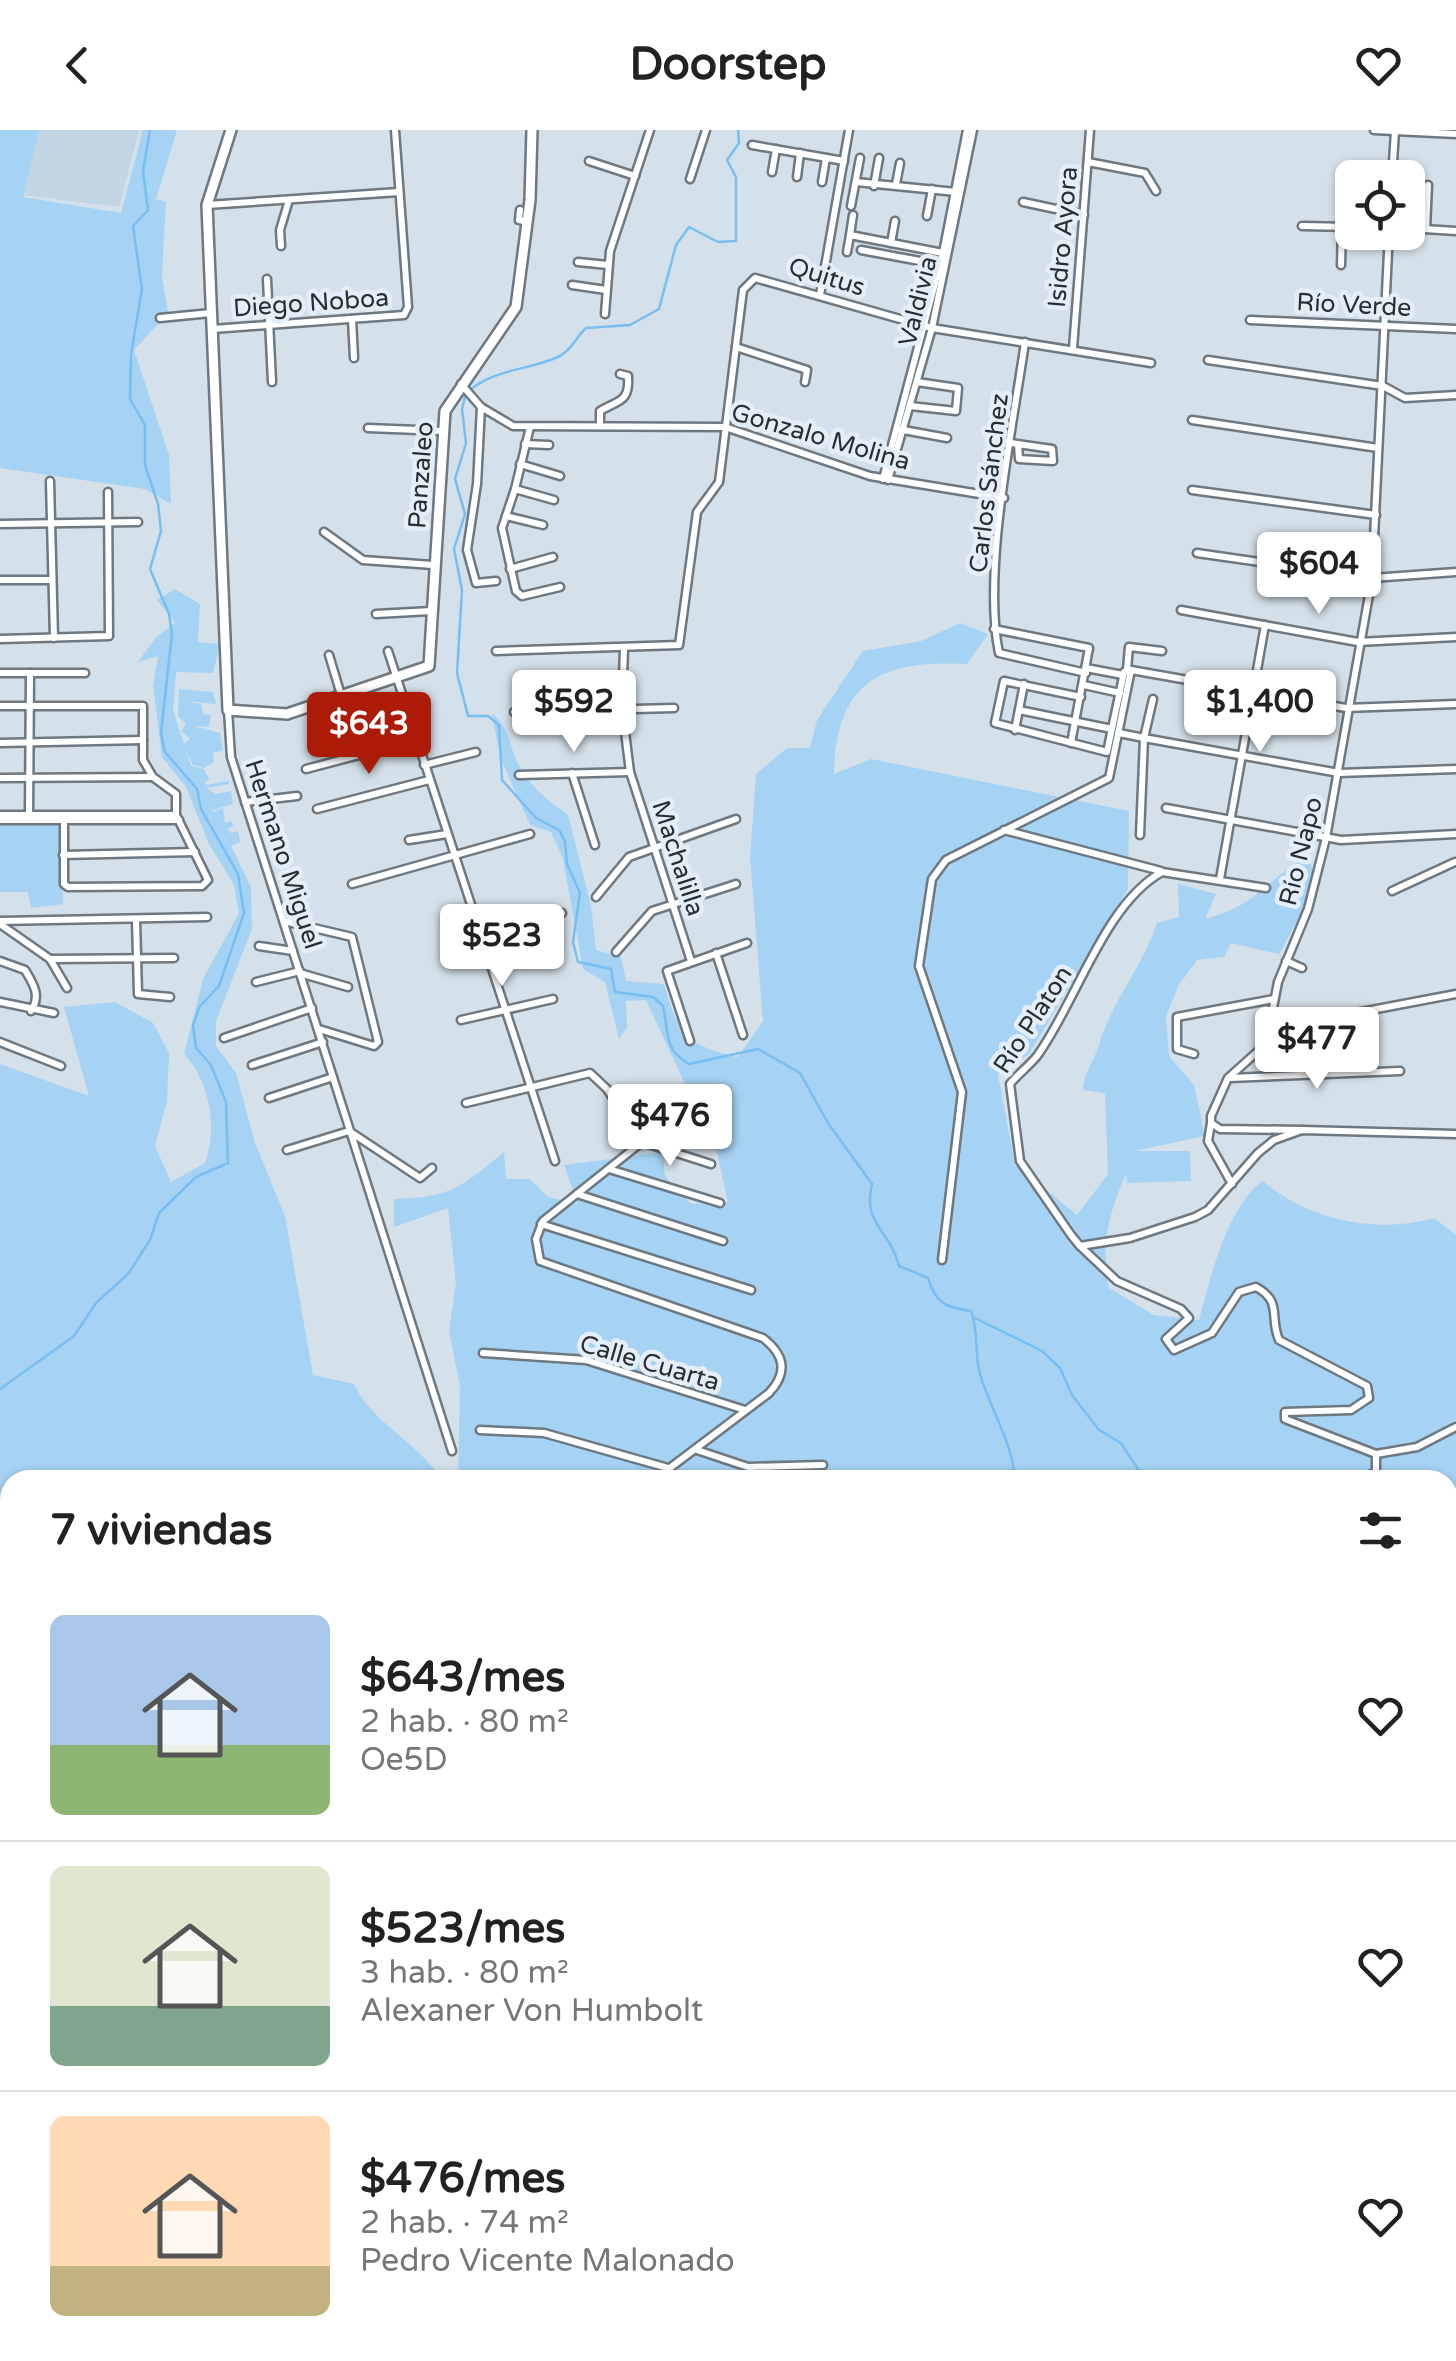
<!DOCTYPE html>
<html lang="es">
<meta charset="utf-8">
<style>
:root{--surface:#fff;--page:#f2f2f2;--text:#222;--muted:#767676;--line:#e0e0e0;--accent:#ab1b07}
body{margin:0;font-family:"Varela Round",sans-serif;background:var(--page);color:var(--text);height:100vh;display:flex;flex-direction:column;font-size:38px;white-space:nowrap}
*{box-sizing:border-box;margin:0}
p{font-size:32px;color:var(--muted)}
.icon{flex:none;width:55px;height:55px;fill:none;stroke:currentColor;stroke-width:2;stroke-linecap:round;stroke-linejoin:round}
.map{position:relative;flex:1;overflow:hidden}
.side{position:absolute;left:0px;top:1340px;width:1458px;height:892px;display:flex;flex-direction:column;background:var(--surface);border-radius:30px 30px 0 0;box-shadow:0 2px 8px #0004}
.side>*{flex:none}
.controls{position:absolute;left:1335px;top:30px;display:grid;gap:20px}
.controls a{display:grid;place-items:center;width:90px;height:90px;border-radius:15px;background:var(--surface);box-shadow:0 2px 8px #0004;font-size:50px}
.price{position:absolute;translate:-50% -85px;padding:0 22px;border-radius:10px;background:#fff;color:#222;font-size:32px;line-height:65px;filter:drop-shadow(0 2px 5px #0008)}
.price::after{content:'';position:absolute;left:50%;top:60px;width:30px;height:22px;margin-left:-15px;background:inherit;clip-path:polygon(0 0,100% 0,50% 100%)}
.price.active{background:var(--accent);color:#fff}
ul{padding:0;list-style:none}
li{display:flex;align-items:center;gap:30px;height:250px;padding:0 50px}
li+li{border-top:2px solid var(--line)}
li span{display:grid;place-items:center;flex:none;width:280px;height:200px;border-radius:15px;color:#555}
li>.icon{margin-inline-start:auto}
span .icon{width:120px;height:120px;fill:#fffc;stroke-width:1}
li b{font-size:42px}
h2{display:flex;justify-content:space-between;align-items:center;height:120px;padding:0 50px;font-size:42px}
header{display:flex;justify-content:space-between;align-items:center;height:130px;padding:0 50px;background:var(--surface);font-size:45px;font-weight:700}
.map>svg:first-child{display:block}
.built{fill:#c2d5e2}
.green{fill:#a6d2f3}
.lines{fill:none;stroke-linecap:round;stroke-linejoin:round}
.stream{stroke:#77bff3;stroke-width:2.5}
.street-casing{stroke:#6e7880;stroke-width:11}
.secondary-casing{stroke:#6e7880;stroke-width:14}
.street{stroke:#fff;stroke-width:6}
.secondary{stroke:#fff;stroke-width:9}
.labels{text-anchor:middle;stroke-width:9;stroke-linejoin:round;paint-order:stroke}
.street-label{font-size:25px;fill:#2a2e32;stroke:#e3eef8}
</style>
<header><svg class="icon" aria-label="back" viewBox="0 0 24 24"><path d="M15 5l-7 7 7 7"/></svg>Doorstep<svg class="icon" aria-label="heart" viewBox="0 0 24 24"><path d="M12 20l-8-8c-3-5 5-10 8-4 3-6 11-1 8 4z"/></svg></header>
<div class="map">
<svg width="1456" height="2231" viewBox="0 0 1456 2231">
<rect width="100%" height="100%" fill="#d5e1ea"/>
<polygon class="built" points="25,0 139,0 119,77 5,63"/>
<g class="green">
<polygon points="0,0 39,0 23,67 121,83 143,0 177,0 156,69 166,72 162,146 168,183 134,220 169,325 171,374 145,359 0,338"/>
<path d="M175 459 200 474 198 512 220 514 213 543 176 542 173 580 191 636 204 639 209 649 205 652 206 655 228 651 229 654 207 658 216 664 231 661 233 674 213 680 209 675 213 682 223 678 225 693 231 691 234 695 228 699 230 703 238 701 240 712 231 716 251 757 252 799 216 891V916L236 943 255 1013 285 1086 313 1245 354 1254C372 1293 418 1312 442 1350H10V2222H1340L1341 2231H0V934L89 966 64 877 115 872 153 893 169 923 167 971 155 1016 171 1052 205 1033C218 998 210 952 184 924L203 849 239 783 234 755 209 714 186 657 162 627 153 556 158 526 138 532 156 507 175 493 157 470Z"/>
<path d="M960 493 988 504 967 534C882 530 836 550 834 644L871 629 1129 681 1128 759 1029 924 998 945 1015 1035 1077 1085 1108 1044 1105 963 1083 960C1084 941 1094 932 1099 915 1112 871 1143 836 1157 793L1179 787 1178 754 1216 764 1205 789C1257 776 1265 750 1308 726L1317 755 1279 824 1231 813 1224 827 1197 830 1179 855 1166 886 1169 926 1194 955 1205 1006 1135 1021H1190L1191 1051 1127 1053 1126 1044C1109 1082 1100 1116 1109 1158L1154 1185 1199 1190C1210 1149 1228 1074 1263 1051 1308 1091 1378 1104 1434 1088L1456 1105V1966L1448 1971V1350H458L460 1256 449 1201 456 1153 448 1078 394 1097V1069C452 1067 460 1058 504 1022L506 1049H530L548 1067 578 1074 564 1035 663 1022 665 1046 691 1074 728 1072 713 1005 685 993 686 956 646 870 626 871 627 897 619 909 605 852 583 839 563 729 551 702 530 695 500 627 492 583C512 603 507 609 517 632 529 656 547 670 568 685L591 775 596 820 621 827 626 851 664 854C679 905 685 915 738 927L763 891 750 727 756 644 787 618H810L817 590 863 521 921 511Z"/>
<polygon points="179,559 213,562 216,574 184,571 201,574 203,584 211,585 209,597 193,596 220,603 223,620 213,623 214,632 204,638 193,635 183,615 190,609 181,601 186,594 178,586"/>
<polygon points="61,692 63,774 31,778 28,762 0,762 0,693"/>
</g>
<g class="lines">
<g class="stream">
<path d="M470 260C495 239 529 240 558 227 570 222 577 206 586 198L630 195 659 179 676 115 689 97 718 112 736 111V47L727 30 739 13 738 0"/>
<path d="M466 263 462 279 466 313 455 349 465 384 454 419 462 460 457 543 468 586H488L499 595 502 650 536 688 559 700 565 711 567 734 580 763 573 812 578 832 611 839 615 862 653 867 663 876C669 901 663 920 689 934L758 919 800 943 828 993 872 1054C862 1095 890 1099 899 1136L928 1148C936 1175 946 1177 971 1181 979 1202 974 1222 980 1244 990 1279 1013 1313 1015 1350"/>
<polyline points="975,1188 1042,1221 1060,1238 1072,1265 1099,1300 1121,1313 1145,1350"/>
<polyline points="0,1259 74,1206 96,1173 128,1144 150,1110 159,1083 196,1047 228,1033 226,972 211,935 196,918 193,895 200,876 219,856 244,783 238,744 201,679 197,659 165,622 161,603 172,504 169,484 150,439 161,401 158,374 145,335 145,295 130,269 131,224 142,159 133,96 148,80 143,41 150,0"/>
<polyline points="0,1617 10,1668"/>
<polyline points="0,1925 10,1939"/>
<polyline points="188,2222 191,2231"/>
</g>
<g class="street-casing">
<g id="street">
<polyline points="1374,0 1456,4"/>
<polyline points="752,15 844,31"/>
<polyline points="589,31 635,46"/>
<polyline points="1088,32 1145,43 1156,61"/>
<polyline points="772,42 776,19"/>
<polyline points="797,47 800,23"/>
<polyline points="1392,48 1395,1"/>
<polyline points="690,49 706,0"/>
<polyline points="822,52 826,28"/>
<polyline points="856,52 956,62"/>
<polyline points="896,54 900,33"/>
<polyline points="874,56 879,28"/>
<polyline points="1023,72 1084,85"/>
<polyline points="207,75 399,62"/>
<polyline points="851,76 860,28"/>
<polyline points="520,80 519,90 528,92"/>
<polyline points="927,86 932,59"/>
<polyline points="1302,96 1352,97"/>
<polyline points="1408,98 1456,101"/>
<polyline points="1426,99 1428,55"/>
<polyline points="850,105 853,85"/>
<polyline points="891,113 895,91"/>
<polyline points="281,116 280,100 289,70"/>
<polyline points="861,120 920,131"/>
<polyline points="847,122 850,105 943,123"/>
<polyline points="578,132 608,135"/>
<polyline points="1341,135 1342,97"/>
<polyline points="267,149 272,252"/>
<polyline points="572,155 606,160"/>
<polyline points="820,165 849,0"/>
<polyline points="605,184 610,121 650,0"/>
<polyline points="160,188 211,183"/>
<polyline points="352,189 354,228"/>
<polyline points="1250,190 1456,199"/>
<polyline points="213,199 404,185 408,177 395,0"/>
<path d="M1025 212C1013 297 982 442 999 523L1086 543"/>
<polyline points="736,217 807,240 805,252"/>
<polyline points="1073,218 1090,0"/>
<polyline points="1208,230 1383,256 1405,268 1456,265"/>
<polyline points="461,254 481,277 513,296 725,297 870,346 1004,368"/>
<polyline points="910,276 956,281 958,258 917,252"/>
<polyline points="481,277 477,354 467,420 476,453 496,451"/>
<polyline points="1192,290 1378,318"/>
<path d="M600 296V281C618 270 630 273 628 246L620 244"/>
<polyline points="530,297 515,359 554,370"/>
<polyline points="368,298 443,301"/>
<polyline points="898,299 947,308"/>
<polyline points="1011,313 1052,319 1053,331 1019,329 1018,314"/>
<polyline points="525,314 549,315"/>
<polyline points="520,334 560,346"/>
<polyline points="883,349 943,123 967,0"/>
<polyline points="888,350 932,198 973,0"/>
<polyline points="50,351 54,508"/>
<polyline points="515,359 502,398 516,461 522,466 560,457"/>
<polyline points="1192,360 1376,385"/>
<polyline points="506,386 543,395"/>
<polyline points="0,394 138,392"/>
<polyline points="324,402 363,430 433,435"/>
<polyline points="1197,423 1372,448 1456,442"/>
<polyline points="510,439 553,427"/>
<polyline points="0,450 52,450"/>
<polyline points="1181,480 1358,512 1456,507"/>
<polyline points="376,484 431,481"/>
<polyline points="994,499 1089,518 1071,613"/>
<polyline points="0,509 109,506 108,362"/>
<polyline points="624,518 622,578 630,642 691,831"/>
<polyline points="388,521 555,1031"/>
<polyline points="496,521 679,515 697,382 719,352 743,160 755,148 932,198 1151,233"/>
<polyline points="329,525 341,565"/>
<polyline points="1086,538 1123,545"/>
<polyline points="1127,539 1129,517 1162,521"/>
<polyline points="1131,540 1346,578 1456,574"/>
<polyline points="0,543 85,543"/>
<polyline points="1084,555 1120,563"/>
<polyline points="1081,567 1004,551 995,593 1107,622 1124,542 1131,540"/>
<polyline points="1153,569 1144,608 1339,643 1456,639"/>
<polyline points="0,576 143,576 143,630 153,647 176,664 176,685 208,750 202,756 68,757 64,754 64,691"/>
<polyline points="228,580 231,627 452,1321"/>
<polyline points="1019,580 1112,599"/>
<polyline points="514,582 674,578"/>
<polyline points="1015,600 1024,554"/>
<polyline points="1119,603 1144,608 1140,705"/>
<polyline points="0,613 143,610"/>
<polyline points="424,635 476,622"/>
<polyline points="306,639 416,610"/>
<polyline points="572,643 595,715"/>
<polyline points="519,645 630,642"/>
<polyline points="0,648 152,647"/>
<polyline points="245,672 297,666"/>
<polyline points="1166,678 1341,710 1456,704"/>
<polyline points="317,679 429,650"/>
<polyline points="0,685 176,685"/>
<polyline points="29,687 30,543"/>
<polyline points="0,690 179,690"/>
<polyline points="1004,700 1161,741"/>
<polyline points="409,710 447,704"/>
<polyline points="63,725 195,722"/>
<polyline points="1220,749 1265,495"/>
<polyline points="352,754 530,704"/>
<path d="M1266 758 1162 742C1104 774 1076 873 1037 926 1029 936 1018 944 1010 954L1020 1031 1071 1105 1080 1116 1130 1108 1195 1087 1208 1080 1258 1023 1274 1010 1302 1000 1456 1004"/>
<polyline points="1392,761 1455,732"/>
<polyline points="596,767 629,727 736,689"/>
<polyline points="136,789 138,864 170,867"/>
<polyline points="0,791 207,787"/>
<polyline points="284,791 352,807 378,912 374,916 319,899"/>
<polyline points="0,794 50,829 67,858"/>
<polyline points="481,800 562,783"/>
<polyline points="259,816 293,821"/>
<polyline points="616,822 652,781 736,754"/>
<polyline points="716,823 743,905"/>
<polyline points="50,829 174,828"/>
<path d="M0 831 25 840C34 855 41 866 31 881"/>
<polyline points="1286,831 1302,838"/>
<polyline points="303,844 348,857"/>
<polyline points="256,852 300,841"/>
<polyline points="0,872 54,883"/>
<polyline points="461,890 553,869"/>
<polyline points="1271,899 1456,864"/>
<polyline points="224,908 312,878"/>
<polyline points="690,911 667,841 747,813"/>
<polyline points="0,912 61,936"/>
<polyline points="1194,924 1177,919 1177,887 1274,869"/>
<polyline points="252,935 323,912"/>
<polyline points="1230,948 1400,941"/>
<polyline points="269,968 333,947"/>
<polyline points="466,973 590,943 607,959 642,1012"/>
<polyline points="1211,993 1208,1011 1232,1054"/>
<polyline points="1302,1000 1220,999 1211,993 1211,986 1228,948 1266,914 1278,852 1308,779 1326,708 1372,448 1389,102"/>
<path d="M642 1012 543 1091 536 1109 540 1131 763 1208C785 1225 788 1243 769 1263L654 1350"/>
<polyline points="642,1012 711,1034"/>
<polyline points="287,1020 349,1001 420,1048 432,1038"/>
<polyline points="609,1039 720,1073"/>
<polyline points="577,1064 723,1111"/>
<polyline points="541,1094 751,1160"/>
<path d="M1080 1116 1117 1151 1181 1179 1189 1188 1166 1209 1174 1220 1212 1203 1239 1162 1256 1157C1283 1172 1269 1187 1279 1210L1367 1256 1369 1268 1351 1280 1285 1282V1289L1376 1324V1341L1363 1350"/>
<polyline points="942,1130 962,962 919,836 932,749 946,730 1109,648 1131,540"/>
<polyline points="483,1223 586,1230 745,1280"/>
<polyline points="480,1300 544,1303 668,1338"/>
<polyline points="697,1320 748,1337 823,1335"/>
<polyline points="1376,1324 1417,1317 1456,1297"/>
<polyline points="1448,1619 1456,1623"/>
<polyline points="1448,1685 1456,1682"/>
<polyline points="1448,1749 1456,1753"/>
<polyline points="1448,1833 1456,1834"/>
<polyline points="636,2222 659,2222"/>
<polyline points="445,2231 456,2222"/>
<polyline points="606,2231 608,2222"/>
</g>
</g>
<g class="secondary-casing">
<polyline id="secondary" points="231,0 207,75 228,580 287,584 429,536 445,281 516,177 530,70 532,0"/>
</g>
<use href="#street" class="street"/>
<use href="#secondary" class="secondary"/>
</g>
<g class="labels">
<g class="street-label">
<text transform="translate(1062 107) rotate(-85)" y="9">Isidro Ayora</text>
<text transform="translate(827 146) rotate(17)" y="9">Quitus</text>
<text transform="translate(917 171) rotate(-76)" y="9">Valdivia</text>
<text transform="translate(311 172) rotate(-4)" y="9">Diego Noboa</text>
<text transform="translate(1354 174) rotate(3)" y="9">Río Verde</text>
<text transform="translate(821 306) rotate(16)" y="9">Gonzalo Molina</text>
<text transform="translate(420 345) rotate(-86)" y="9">Panzaleo</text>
<text transform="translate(988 353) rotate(-83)" y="9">Carlos Sánchez</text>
<text transform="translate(1300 721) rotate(-76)" y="9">Río Napo</text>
<text transform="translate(284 724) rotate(72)" y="9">Hermano Miguel</text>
<text transform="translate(679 728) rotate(72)" y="9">Machalilla</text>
<text transform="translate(1032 889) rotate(-57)" y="9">Río Platon</text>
<text transform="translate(650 1232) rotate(16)" y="9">Calle Cuarta</text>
</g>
</g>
</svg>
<div class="controls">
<a><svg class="icon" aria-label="locate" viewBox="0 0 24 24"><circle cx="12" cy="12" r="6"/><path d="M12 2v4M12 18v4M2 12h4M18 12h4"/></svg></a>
</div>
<b class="price" style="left:1319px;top:487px">$604</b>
<b class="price" style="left:574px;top:625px">$592</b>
<b class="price" style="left:1260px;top:625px">$1,400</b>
<b class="price active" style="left:369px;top:647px">$643</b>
<b class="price" style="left:502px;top:859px">$523</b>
<b class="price" style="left:1317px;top:962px">$477</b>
<b class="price" style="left:670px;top:1039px">$476</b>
<section class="side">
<h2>7 viviendas<svg class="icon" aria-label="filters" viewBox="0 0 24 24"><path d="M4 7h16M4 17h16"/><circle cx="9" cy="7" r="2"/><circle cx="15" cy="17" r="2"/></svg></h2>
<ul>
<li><span style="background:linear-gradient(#a9c7e8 65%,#8fb573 0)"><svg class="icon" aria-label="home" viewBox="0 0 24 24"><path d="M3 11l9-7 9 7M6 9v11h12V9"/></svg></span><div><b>$643/mes</b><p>2 hab. · 80 m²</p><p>Oe5D</p></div><svg class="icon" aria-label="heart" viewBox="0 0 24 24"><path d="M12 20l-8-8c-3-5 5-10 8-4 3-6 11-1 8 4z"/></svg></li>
<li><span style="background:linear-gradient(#dfe7d0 70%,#7fa58c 0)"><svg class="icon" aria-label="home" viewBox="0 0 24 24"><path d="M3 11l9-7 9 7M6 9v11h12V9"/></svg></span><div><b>$523/mes</b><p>3 hab. · 80 m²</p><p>Alexaner Von Humbolt</p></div><svg class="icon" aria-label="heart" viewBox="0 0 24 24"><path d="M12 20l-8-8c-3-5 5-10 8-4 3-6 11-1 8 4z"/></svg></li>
<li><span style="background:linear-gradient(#ffd9b3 75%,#c2b280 0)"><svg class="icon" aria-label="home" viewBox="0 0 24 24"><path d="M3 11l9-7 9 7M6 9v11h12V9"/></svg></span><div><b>$476/mes</b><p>2 hab. · 74 m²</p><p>Pedro Vicente Malonado</p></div><svg class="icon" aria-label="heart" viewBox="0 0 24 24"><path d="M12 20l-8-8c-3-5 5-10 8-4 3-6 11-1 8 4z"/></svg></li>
</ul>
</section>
</div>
